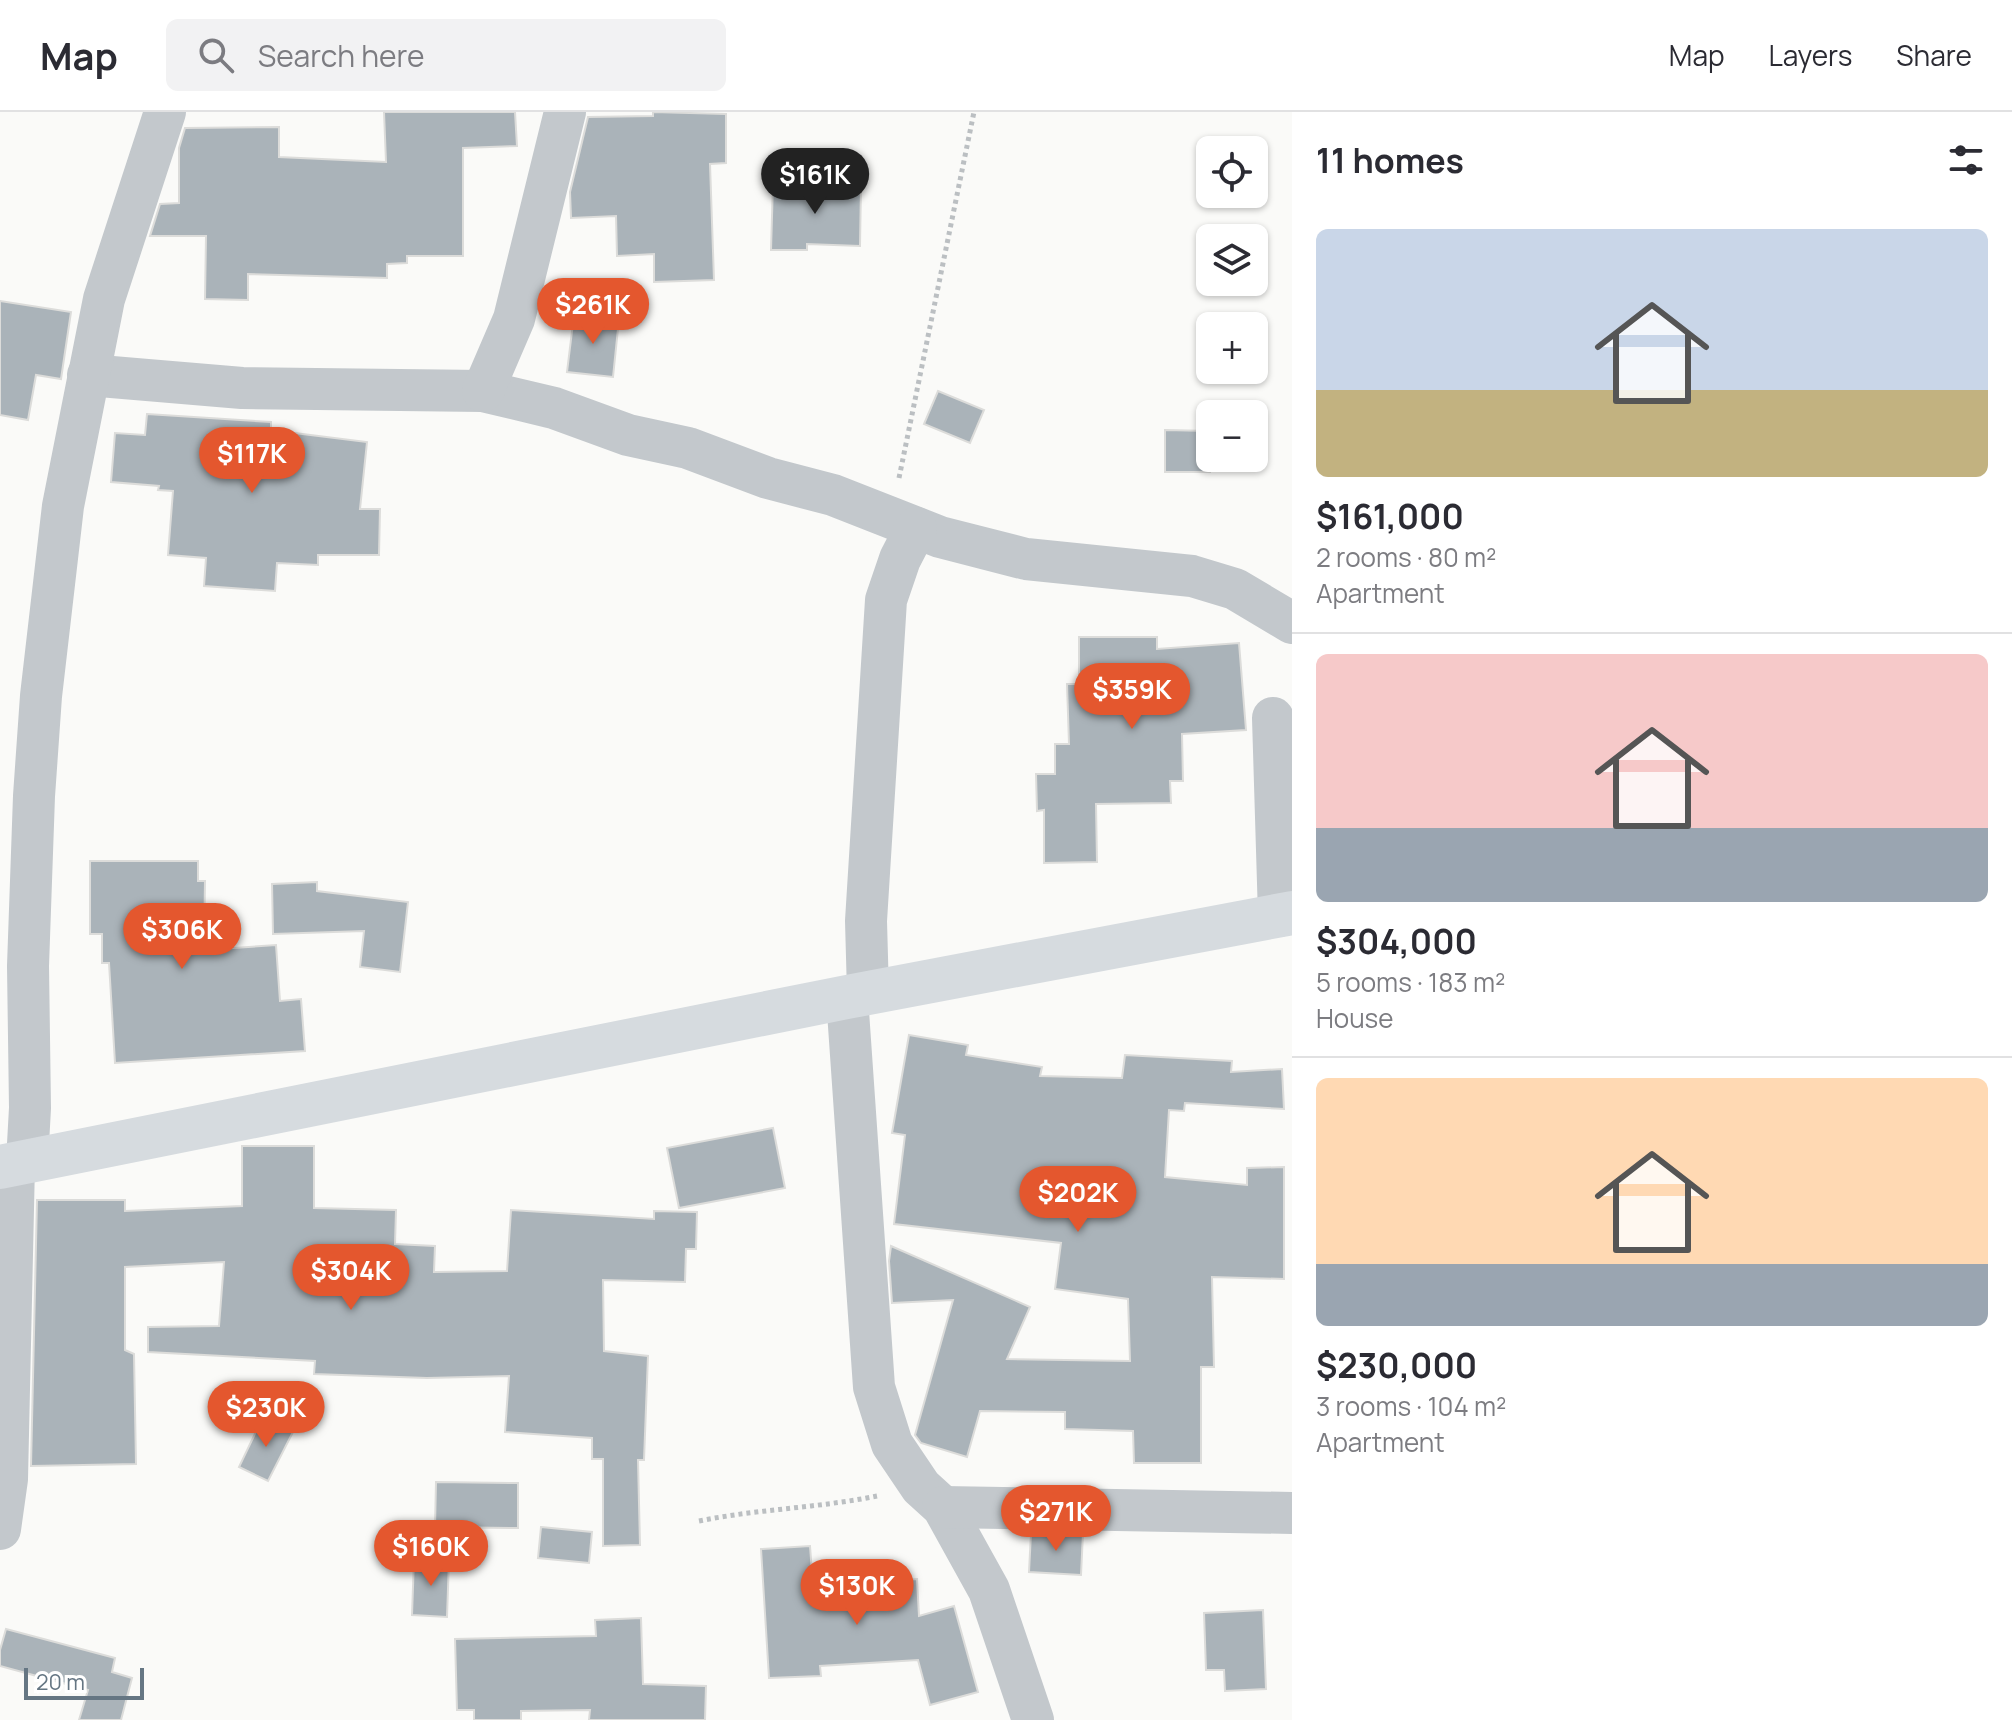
<!DOCTYPE html>
<meta charset="utf-8">
<style>
:root{--surface:#fff;--page:#f2f2f3;--text:#2b2b33;--muted:#7c7c81;--line:#e1e1e2;--accent:#e4572e}
body{margin:0;font-family:Manrope,sans-serif;background:var(--page);color:var(--text);height:100vh;display:flex;flex-direction:column;font-size:30px;white-space:nowrap}
*{box-sizing:border-box;margin:0}
p{font-size:26px;color:var(--muted)}
.icon{flex:none;width:44px;height:44px;fill:none;stroke:currentColor;stroke-width:2;stroke-linecap:round;stroke-linejoin:round}
.map{position:relative;flex:1;overflow:hidden}
.drawer{display:flex;flex-direction:column;background:var(--surface);width:720px}
.drawer>*{flex:none}
.buttons{position:absolute;left:1196px;top:24px;display:grid;gap:16px}
.buttons a{display:grid;place-items:center;width:72px;height:72px;border-radius:12px;background:var(--surface);box-shadow:0 2px 6px #0004;font-size:40px}
.scale{position:absolute;left:24px;bottom:20px;width:120px;box-sizing:border-box;padding-left:8px;border:4px solid #657683;border-top:0;font-size:22px;line-height:28px;white-space:nowrap;color:#657683;-webkit-text-stroke:6px #fff;paint-order:stroke}
.price{position:absolute;translate:-50% -68px;padding:0 18px;border-radius:28px;background:var(--accent);color:#fff;font-size:26px;line-height:52px;filter:drop-shadow(0 2px 4px #0008)}
.price::after{content:'';position:absolute;left:50%;top:48px;width:24px;height:18px;margin-left:-12px;background:inherit;clip-path:polygon(0 0,100% 0,50% 100%)}
.price.on{background:#222;color:#fff}
ul{padding:0;list-style:none}
li{display:grid;align-content:center;gap:16px;height:424px;padding:0 24px}
li+li{border-top:2px solid var(--line)}
li span{display:grid;place-items:center;height:248px;border-radius:12px;color:#555}
li>.icon{margin-inline-start:auto}
span .icon{width:144px;height:144px;fill:#fffc;stroke-width:1}
li b{font-size:34px}
h2{display:flex;justify-content:space-between;align-items:center;height:96px;padding:0 24px;font-size:34px}
header{display:flex;align-items:center;gap:48px;box-sizing:border-box;height:112px;padding:0 40px;background:var(--surface);border-bottom:2px solid var(--line)}
header strong{font-size:38px}
nav{display:flex;gap:44px;margin-inline-start:auto;font-size:28px}
.search{width:560px;height:72px;background:var(--page);display:flex;align-items:center;gap:20px;box-sizing:border-box;padding:0 28px;border-radius:12px;color:var(--muted);font-size:30px}
main{display:flex;flex:1;min-height:0}
.map>svg:first-child{display:block}
.building{fill:#aab3b9;stroke:#dcdcda;stroke-width:2}
.lines{fill:none;stroke-linecap:round;stroke-linejoin:round}
.path{stroke:#bbbfc2;stroke-width:5;stroke-dasharray:4 4;stroke-linecap:butt}
.street{stroke:#c3c8cc;stroke-width:42}
.secondary{stroke:#d6dbdf;stroke-width:44}
</style>
<header>
<strong>Map</strong>
<div class="search"><svg class="icon" aria-label="search" viewBox="0 0 24 24"><circle cx="10" cy="10" r="6"/><path d="M15 15l6 6"/></svg>Search here</div>
<nav><a>Map</a><a>Layers</a><a>Share</a></nav>
</header>
<main>
<div class="map">
<svg width="1292" height="1608" viewBox="0 0 1292 1608">
<rect width="100%" height="100%" fill="#fafaf8"/>
<g class="building">
<polygon points="384,0 515,0 517,34 463,36 463,144 407,144 407,151 387,152 387,166 248,162 248,188 205,187 206,124 150,124 160,92 179,91 179,36 185,16 279,15 279,45 386,50"/>
<polygon points="653,0 726,2 726,51 710,52 714,168 654,170 654,142 617,144 616,104 571,106 570,80 588,5 653,4"/>
<polygon points="773,71 861,74 860,134 807,132 807,138 771,138"/>
<polygon points="0,189 71,200 61,267 36,263 28,308 0,303"/>
<polygon points="574,203 619,207 613,265 567,260"/>
<polygon points="938,279 984,298 970,331 924,312"/>
<polygon points="147,302 271,310 271,318 367,330 360,397 380,397 379,443 318,443 318,453 277,451 275,479 204,474 206,446 168,443 173,379 158,378 159,374 111,370 115,321 145,323"/>
<polygon points="1165,318 1210,319 1210,360 1165,360"/>
<polygon points="1079,525 1157,525 1157,537 1239,531 1246,618 1182,622 1183,669 1170,669 1171,691 1096,692 1097,750 1044,751 1044,698 1037,699 1036,662 1055,662 1055,632 1069,632 1067,572 1079,572"/>
<polygon points="90,749 198,749 198,769 205,769 204,838 276,833 280,889 301,887 305,939 115,951 109,851 102,851 102,822 90,822"/>
<polygon points="317,770 317,779 408,790 400,860 360,855 364,819 273,822 272,772"/>
<polygon points="909,923 968,933 966,943 1042,955 1040,964 1122,966 1125,943 1232,949 1231,960 1282,957 1284,997 1185,991 1184,999 1169,998 1165,1065 1247,1073 1247,1056 1284,1055 1284,1167 1212,1165 1214,1255 1201,1255 1201,1351 1134,1351 1133,1319 1065,1317 1065,1300 980,1299 967,1345 921,1331 915,1323 953,1188 892,1191 889,1149 891,1134 1030,1195 1007,1247 1130,1249 1128,1187 1055,1177 1061,1131 894,1112 905,1023 892,1021"/>
<polygon points="773,1016 785,1076 679,1096 667,1036"/>
<polygon points="242,1034 314,1034 314,1096 396,1098 395,1132 435,1134 434,1160 507,1159 511,1098 654,1107 654,1099 697,1100 696,1137 686,1137 685,1170 603,1168 604,1239 648,1244 644,1348 638,1348 640,1433 603,1434 603,1347 592,1347 592,1326 505,1320 509,1264 427,1266 314,1262 315,1249 148,1240 148,1215 219,1214 224,1150 125,1155 125,1238 134,1242 136,1352 31,1354 37,1088 125,1088 125,1099 242,1094"/>
<polygon points="263,1305 293,1320 268,1369 239,1355"/>
<polygon points="436,1370 518,1371 518,1416 435,1415"/>
<polygon points="541,1415 592,1420 589,1451 538,1446"/>
<polygon points="1031,1421 1083,1421 1081,1463 1029,1460"/>
<polygon points="810,1434 813,1474 917,1467 919,1504 954,1494 978,1580 930,1593 918,1548 820,1554 821,1564 769,1566 761,1437"/>
<polygon points="414,1447 449,1448 447,1505 412,1503"/>
<polygon points="1263,1498 1266,1577 1225,1579 1224,1558 1206,1558 1204,1501"/>
<polygon points="641,1506 643,1572 706,1574 705,1608 589,1608 590,1598 521,1599 521,1608 474,1608 474,1598 457,1598 455,1527 596,1524 595,1508"/>
<polygon points="6,1517 115,1546 112,1560 132,1566 121,1608 79,1608 88,1578 0,1554 0,1538"/>
</g>
<g class="lines">
<g class="path">
<polyline points="899,366 974,0"/>
<path d="M699 1409C758 1397 818 1396 877 1384"/>
</g>
<g class="street">
<polyline points="88,263 242,276 483,279 554,296 628,323 688,336 768,366 833,383 940,425 1026,447 1192,464 1235,477 1292,511"/>
<polyline points="483,279 514,207 565,0"/>
<polyline points="1273,606 1279,804"/>
<polyline points="868,881 866,809 886,488 900,447 916,416"/>
<polyline points="847,885 874,1275 892,1332 921,1375 943,1395 989,1478 1033,1608"/>
<polyline points="27,1050 30,996 28,854 34,684 41,584 63,394 104,187 165,0"/>
<polyline points="943,1395 1292,1401"/>
<polyline points="0,1417 7,1367 14,1052"/>
</g>
<polyline class="secondary" points="0,1055 847,885 1292,801"/>
</g>
</svg>
<div class="buttons">
<a><svg class="icon" aria-label="locate" viewBox="0 0 24 24"><circle cx="12" cy="12" r="6"/><path d="M12 2v4M12 18v4M2 12h4M18 12h4"/></svg></a>
<a><svg class="icon" aria-label="layers" viewBox="0 0 24 24"><path d="M12 4l9 5-9 5-9-5zM3 14l9 5 9-5"/></svg></a>
<a>+</a>
<a>−</a>
</div>
<div class="scale">20 m</div>
<b class="price on" style="left:815px;top:104px">$161K</b>
<b class="price" style="left:593px;top:234px">$261K</b>
<b class="price" style="left:252px;top:383px">$117K</b>
<b class="price" style="left:1132px;top:619px">$359K</b>
<b class="price" style="left:182px;top:859px">$306K</b>
<b class="price" style="left:1078px;top:1122px">$202K</b>
<b class="price" style="left:351px;top:1200px">$304K</b>
<b class="price" style="left:266px;top:1337px">$230K</b>
<b class="price" style="left:1056px;top:1441px">$271K</b>
<b class="price" style="left:431px;top:1476px">$160K</b>
<b class="price" style="left:857px;top:1515px">$130K</b>
</div>
<section class="drawer">
<h2>11 homes<svg class="icon" aria-label="filters" viewBox="0 0 24 24"><path d="M4 7h16M4 17h16"/><circle cx="9" cy="7" r="2"/><circle cx="15" cy="17" r="2"/></svg></h2>
<ul>
<li><span style="background:linear-gradient(#c9d6e8 65%,#c2b280 0)"><svg class="icon" aria-label="home" viewBox="0 0 24 24"><path d="M3 11l9-7 9 7M6 9v11h12V9"/></svg></span><div><b>$161,000</b><p>2 rooms · 80 m²</p><p>Apartment</p></div></li>
<li><span style="background:linear-gradient(#f6c9c9 70%,#9aa5b1 0)"><svg class="icon" aria-label="home" viewBox="0 0 24 24"><path d="M3 11l9-7 9 7M6 9v11h12V9"/></svg></span><div><b>$304,000</b><p>5 rooms · 183 m²</p><p>House</p></div></li>
<li><span style="background:linear-gradient(#ffd9b3 75%,#9aa5b1 0)"><svg class="icon" aria-label="home" viewBox="0 0 24 24"><path d="M3 11l9-7 9 7M6 9v11h12V9"/></svg></span><div><b>$230,000</b><p>3 rooms · 104 m²</p><p>Apartment</p></div></li>
</ul>
</section>
</main>
